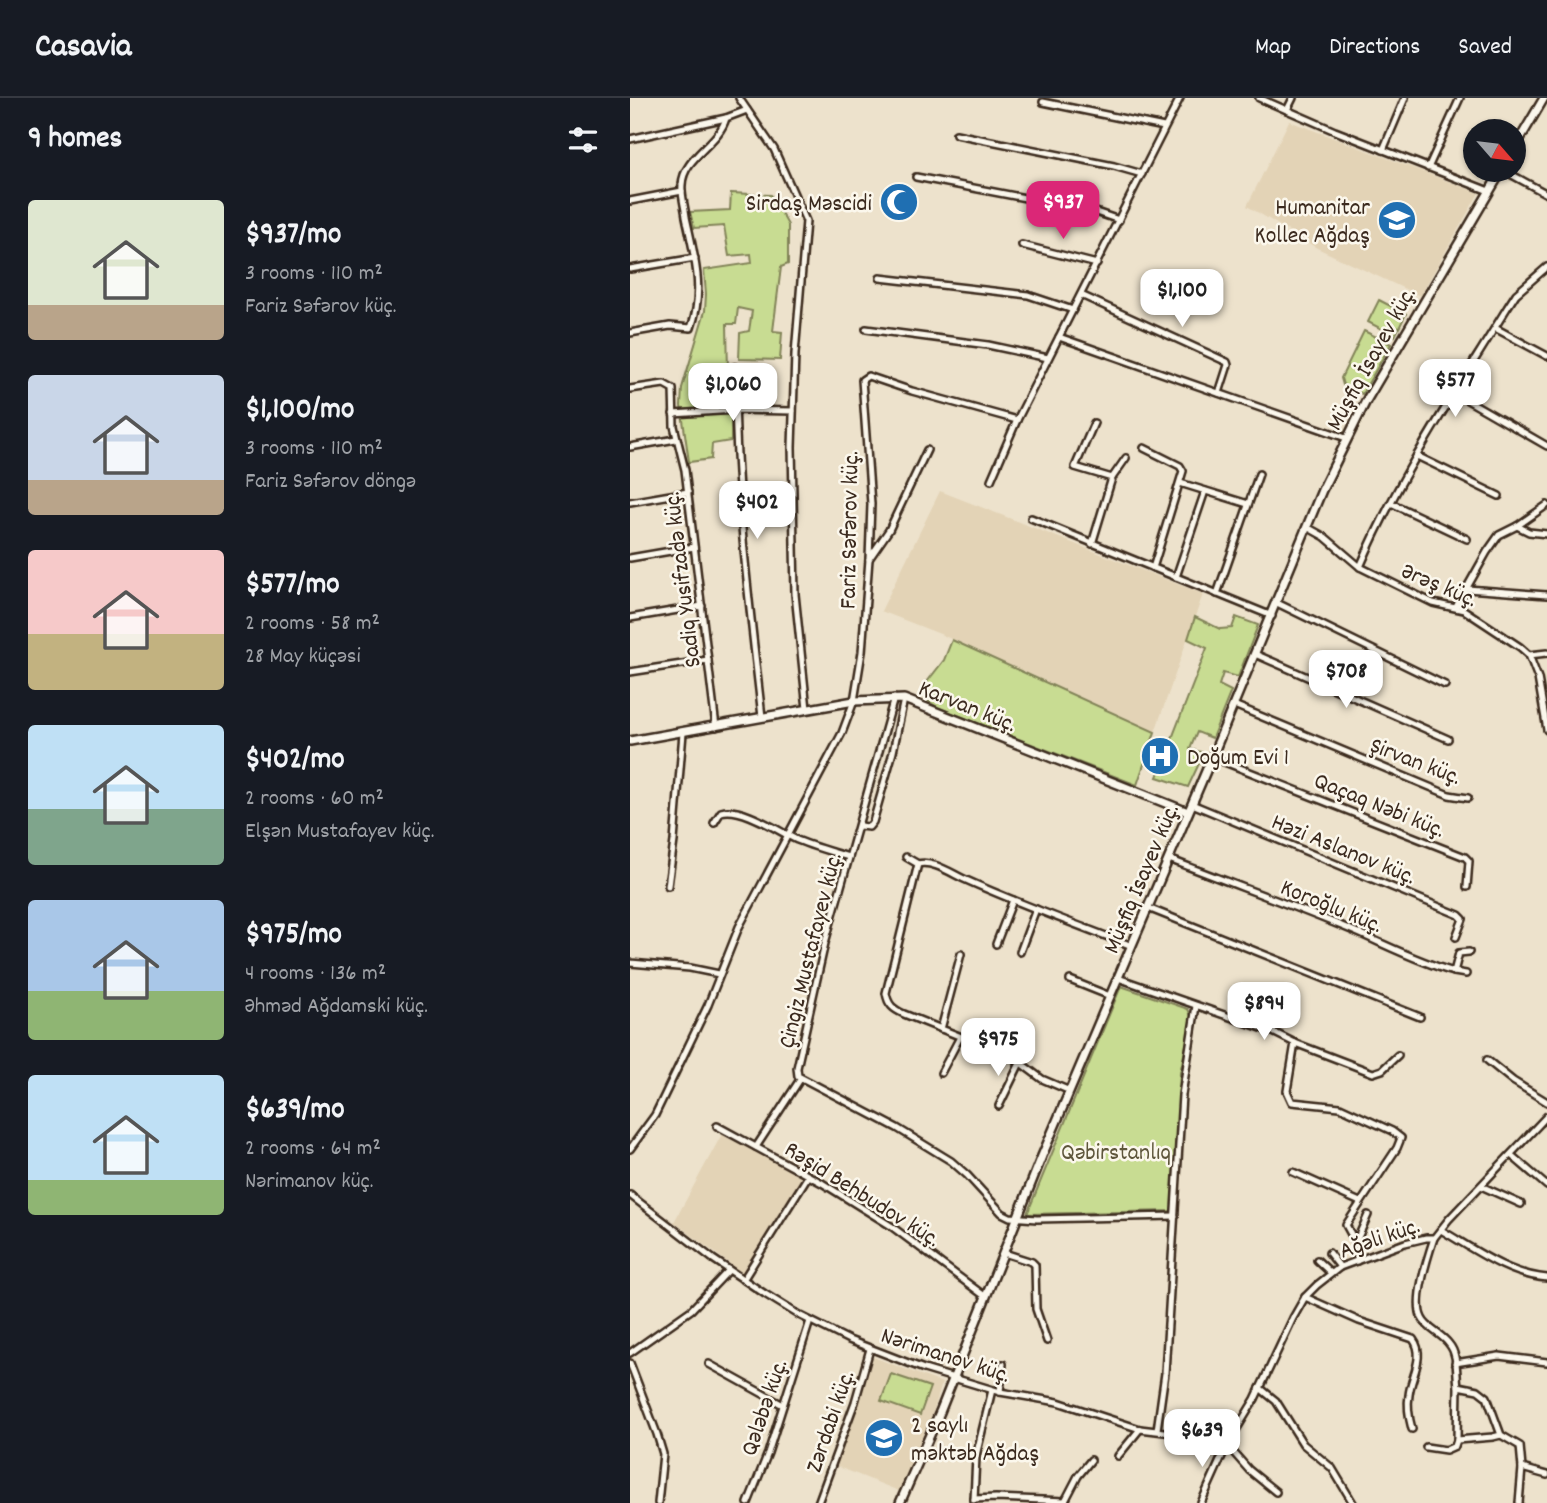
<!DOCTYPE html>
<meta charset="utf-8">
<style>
:root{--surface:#171b24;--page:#242831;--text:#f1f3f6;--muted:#9ea1a6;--line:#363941;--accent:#db2777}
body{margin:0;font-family:Dekko,sans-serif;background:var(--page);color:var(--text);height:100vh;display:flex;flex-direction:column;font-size:26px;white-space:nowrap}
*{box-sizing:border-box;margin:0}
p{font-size:23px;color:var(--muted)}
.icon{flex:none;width:38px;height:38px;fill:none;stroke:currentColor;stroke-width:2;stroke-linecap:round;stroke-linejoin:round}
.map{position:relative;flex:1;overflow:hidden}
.details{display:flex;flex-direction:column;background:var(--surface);width:630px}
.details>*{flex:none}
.needle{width:46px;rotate:118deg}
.buttons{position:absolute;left:833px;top:21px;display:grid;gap:14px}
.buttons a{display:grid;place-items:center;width:63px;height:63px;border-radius:50%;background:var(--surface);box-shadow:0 2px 5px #0004;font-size:35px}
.price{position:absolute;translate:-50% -60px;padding:0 16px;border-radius:14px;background:#fff;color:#222;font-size:23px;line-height:46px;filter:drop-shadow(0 2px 4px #0008)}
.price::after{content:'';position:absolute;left:50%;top:42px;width:21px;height:16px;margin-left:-10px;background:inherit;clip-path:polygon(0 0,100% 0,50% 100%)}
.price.on{background:var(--accent);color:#fff}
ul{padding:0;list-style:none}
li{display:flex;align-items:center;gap:21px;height:175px;padding:0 28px}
li span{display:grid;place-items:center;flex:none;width:196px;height:140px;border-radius:7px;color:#555}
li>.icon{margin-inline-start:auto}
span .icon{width:84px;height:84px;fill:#fffc;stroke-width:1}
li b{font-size:30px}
h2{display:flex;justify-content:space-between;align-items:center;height:84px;padding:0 28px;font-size:30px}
header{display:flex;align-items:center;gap:42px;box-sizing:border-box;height:98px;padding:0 35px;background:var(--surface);border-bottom:2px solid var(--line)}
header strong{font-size:33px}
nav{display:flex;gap:38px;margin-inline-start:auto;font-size:24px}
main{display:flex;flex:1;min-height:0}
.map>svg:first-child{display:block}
.built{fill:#e3d3b6}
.green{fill:#c8dc92;stroke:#828358;stroke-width:2}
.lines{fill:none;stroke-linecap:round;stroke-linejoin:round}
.minor-casing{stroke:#3b2a1e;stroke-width:10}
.tertiary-casing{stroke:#3b2a1e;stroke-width:12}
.minor{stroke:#fbf7ec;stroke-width:5}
.tertiary{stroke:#fbf7ec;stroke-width:7}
.labels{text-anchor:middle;stroke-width:5;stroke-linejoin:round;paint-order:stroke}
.poi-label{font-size:24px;fill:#3b2a1e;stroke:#fbf7ec;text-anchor:end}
.street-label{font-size:24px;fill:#3b2a1e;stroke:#fbf7ec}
.park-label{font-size:24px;fill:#5e563b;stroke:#fbf7ec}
</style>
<header>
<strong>Casavia</strong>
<nav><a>Map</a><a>Directions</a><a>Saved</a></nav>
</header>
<main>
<section class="details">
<h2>9 homes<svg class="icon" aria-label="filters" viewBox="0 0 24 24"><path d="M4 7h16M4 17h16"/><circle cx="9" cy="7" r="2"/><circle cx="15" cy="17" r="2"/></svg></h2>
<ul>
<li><span style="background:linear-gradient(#dfe7d0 75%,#b9a48a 0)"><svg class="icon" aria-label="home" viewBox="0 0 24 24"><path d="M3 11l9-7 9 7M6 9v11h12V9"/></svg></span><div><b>$937/mo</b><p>3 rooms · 110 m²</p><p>Fariz Səfərov küç.</p></div></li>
<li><span style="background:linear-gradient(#c9d6e8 75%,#b9a48a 0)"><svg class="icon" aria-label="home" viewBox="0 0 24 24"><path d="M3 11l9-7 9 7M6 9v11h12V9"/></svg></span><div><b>$1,100/mo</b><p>3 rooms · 110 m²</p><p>Fariz Səfərov döngə</p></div></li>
<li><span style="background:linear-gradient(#f6c9c9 60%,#c2b280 0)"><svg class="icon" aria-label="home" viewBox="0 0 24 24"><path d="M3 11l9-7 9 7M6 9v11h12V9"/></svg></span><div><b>$577/mo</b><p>2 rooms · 58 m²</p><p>28 May küçəsi</p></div></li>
<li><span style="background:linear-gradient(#bfe0f5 60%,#7fa58c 0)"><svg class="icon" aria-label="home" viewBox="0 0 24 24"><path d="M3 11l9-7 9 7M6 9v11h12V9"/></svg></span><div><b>$402/mo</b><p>2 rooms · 60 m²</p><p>Elşən Mustafayev küç.</p></div></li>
<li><span style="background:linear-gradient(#a9c7e8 65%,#8fb573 0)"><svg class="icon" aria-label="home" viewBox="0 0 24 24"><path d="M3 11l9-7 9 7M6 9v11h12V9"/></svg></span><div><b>$975/mo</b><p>4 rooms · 136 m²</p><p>Əhməd Ağdamski küç.</p></div></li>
<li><span style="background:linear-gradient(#bfe0f5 75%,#8fb573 0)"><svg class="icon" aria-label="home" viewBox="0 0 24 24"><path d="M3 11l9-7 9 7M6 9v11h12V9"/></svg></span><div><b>$639/mo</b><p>2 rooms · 64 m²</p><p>Nərimanov küç.</p></div></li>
</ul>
</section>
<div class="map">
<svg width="917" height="1405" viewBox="0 0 917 1405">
<rect width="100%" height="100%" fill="#ede2cc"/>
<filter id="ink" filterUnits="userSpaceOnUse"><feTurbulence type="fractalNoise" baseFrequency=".0143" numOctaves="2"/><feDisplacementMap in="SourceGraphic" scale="14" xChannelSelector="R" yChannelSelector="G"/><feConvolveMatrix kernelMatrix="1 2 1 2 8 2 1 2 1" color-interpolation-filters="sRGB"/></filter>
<g filter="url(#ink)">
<g class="built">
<polygon points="659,23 849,95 790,198 687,150 617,108"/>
<polygon points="310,393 573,496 525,634 310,536 251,513"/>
<polygon points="92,1036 172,1080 112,1175 44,1124"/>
<polygon points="243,1259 312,1285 304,1312 269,1393 206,1368"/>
</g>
<g class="green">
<polygon points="101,95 141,97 158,127 158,166 151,169 143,233 152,234 150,262 109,261 110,235 119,233 122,213 108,210 106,226 97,226 98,274 85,276 87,317 101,316 101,343 82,346 81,361 59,364 51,308 52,290 75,213 76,196 74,172 122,165 121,156 99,158 94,128 64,130 60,114 100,112"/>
<polygon points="749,202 776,216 765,238 738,224"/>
<polygon points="734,233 761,246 732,296 713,287 711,280"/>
<polygon points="565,519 590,531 602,530 606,519 628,527 608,579 593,575 589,587 601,593 582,640 567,634 560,651 574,655 558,689 527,679 577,550 558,541"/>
<polygon points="322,542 525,634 507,687 309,610 298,603 297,584 314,562"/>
<polygon points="491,888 558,911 562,920 550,975 542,1113 397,1116"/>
<polygon points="261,1276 300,1289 290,1317 251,1303"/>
</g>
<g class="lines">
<g class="minor-casing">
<g id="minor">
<polyline points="109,0 144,51 176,123 165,256 162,349 165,496 177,611"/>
<polyline points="629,0 705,33 859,93"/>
<polyline points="413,4 534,29"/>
<polyline points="657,12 663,0"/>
<polyline points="326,36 484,68 512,76"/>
<polyline points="0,41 96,20 117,12"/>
<polyline points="753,52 775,0"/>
<polyline points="798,70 830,0"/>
<polyline points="873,72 917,96"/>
<polyline points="286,79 463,113 489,122"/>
<polyline points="0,103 52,93"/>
<polyline points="392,147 467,166"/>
<polyline points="0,171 65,160"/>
<polyline points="250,180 398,197 443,212"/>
<polyline points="451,197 597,264 598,267 589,295"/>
<polyline points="865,230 917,258"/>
<polyline points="236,231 358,247 418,260"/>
<path d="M0 235 40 228 61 230C75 192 64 157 56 119 55 109 51 97 52 87 53 59 89 46 96 20"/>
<polyline points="429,239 716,340"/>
<path d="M105 269C104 386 119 503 132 619"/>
<polyline points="0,291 34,286 43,291 44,328 55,372 86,629"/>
<polyline points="825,295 917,348"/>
<polyline points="43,316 105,312 163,313"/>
<polyline points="0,349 46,341"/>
<polyline points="514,350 550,368 553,373 523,470"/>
<polyline points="787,358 869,398"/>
<polyline points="482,380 496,360"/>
<polyline points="361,382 387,322"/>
<polyline points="550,385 618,406"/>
<polyline points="0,404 58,394"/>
<polyline points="761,405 837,441"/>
<polyline points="401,420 642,518"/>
<polyline points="887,428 899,434 917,436"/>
<polyline points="677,429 695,439 730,469 803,505 834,512 890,549 899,557 908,580 917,632"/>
<polyline points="462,446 482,380 445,369 464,325"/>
<polyline points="0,460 64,449"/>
<polyline points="239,461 259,432 297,352"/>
<path d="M730 469C769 378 825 295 877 210L886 196 917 169"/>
<polyline points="546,479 575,393"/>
<polyline points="837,491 917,497"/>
<polyline points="587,496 629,376"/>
<polyline points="647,505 815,587"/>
<polyline points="826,509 857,454 869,437 887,428 917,407"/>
<polyline points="0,520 72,508"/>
<polyline points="625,556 818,641"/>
<polyline points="899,557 917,555"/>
<polyline points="0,574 78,562"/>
<polyline points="264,600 195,845 167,970 168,978 267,1030 321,1063 337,1077 372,1115 380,1119 407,1121 545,1118"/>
<polyline points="604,607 819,697 838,700"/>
<polyline points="582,659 835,759 839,763 837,789"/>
<polyline points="562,706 829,817 833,821 826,839"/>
<path d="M84 725 91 714C112 708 148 733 167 742 184 749 202 754 219 759"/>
<polyline points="229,728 239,729 243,724 263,654 274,601"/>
<polyline points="276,759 288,766"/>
<path d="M539 761C597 784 656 805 714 829 751 844 785 863 824 874L829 855 839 854"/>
<polyline points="38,788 44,743 53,635"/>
<polyline points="518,810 790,919"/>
<polyline points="366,846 383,802"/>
<polyline points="390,854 406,811"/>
<polyline points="0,865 60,870 89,876"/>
<polyline points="824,874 836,876"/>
<polyline points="488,880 643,934 665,945 743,975 752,972 768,957"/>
<polyline points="440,882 480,898"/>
<polyline points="311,931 331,856"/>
<polyline points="665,945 657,993 662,1004 710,1009 762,1033 771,1040 767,1050 716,1127 728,1149 727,1163"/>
<polyline points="857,962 883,983 917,1004"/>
<polyline points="311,975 330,939"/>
<path d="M440 993 412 981 384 960 274 916C263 911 258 907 256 895L288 766C302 762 321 775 334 781 389 806 445 826 502 848"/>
<polyline points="369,1008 391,963"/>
<polyline points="87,1028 192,1085 261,1128 356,1199"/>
<polyline points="126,1049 171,980"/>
<polyline points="0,1051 25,1017 78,907 109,829 212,635 224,603 232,554 239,461 241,406 232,282 238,278 282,293 387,322 550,0"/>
<polyline points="881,1057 917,1088"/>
<polyline points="663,1074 730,1104"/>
<polyline points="851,1088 891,1106"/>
<polyline points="0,1097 83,1161 135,1196 169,1217 219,1242 294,1271 370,1294 428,1304 510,1331 584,1340 597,1347 619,1372 646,1394"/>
<path d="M811 1132C844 1151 878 1177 917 1180"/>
<path d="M804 1140C798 1158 783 1203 792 1220 797 1231 812 1236 819 1246 828 1256 826 1275 828 1288L848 1292 857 1299 871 1337 890 1348 892 1370 889 1405"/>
<polyline points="726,1144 738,1117"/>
<polyline points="374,1155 402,1164 405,1167 406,1211 417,1243"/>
<polyline points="699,1155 710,1169"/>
<polyline points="687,1162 701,1175"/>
<polyline points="113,1182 178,1078"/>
<path d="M675 1199 729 1223 783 1241C796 1258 781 1278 779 1297 777 1308 779 1320 782 1331"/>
<polyline points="0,1255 61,1212 99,1172"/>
<polyline points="0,1265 27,1336 33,1356 28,1405"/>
<polyline points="825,1265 869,1258 917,1264"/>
<polyline points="79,1266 153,1307"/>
<polyline points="630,1290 646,1303 673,1346 702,1370 723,1405"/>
<polyline points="370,1294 373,1266"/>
<polyline points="527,1332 535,1275 552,997 566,908"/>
<polyline points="827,1342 863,1339 871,1337"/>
<polyline points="796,1349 816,1352 825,1348 827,1342 828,1288"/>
<polyline points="488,1358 510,1331"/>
<polyline points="892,1370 917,1377"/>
<polyline points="344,1401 366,1400 435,1403 448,1378 461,1362"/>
<polyline points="344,1402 346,1358 362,1292"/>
<polyline points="118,1405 138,1355 180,1223"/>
<polyline points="188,1405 225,1304 240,1251"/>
<polyline points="571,1405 597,1347 625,1301 663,1220 675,1199 687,1187 710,1169 775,1145 796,1140 804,1140 819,1121 917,1018"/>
</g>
</g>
<g class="tertiary-casing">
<g id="tertiary">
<polyline points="884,51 914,0"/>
<polyline points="0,643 224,603 274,601 558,714"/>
<polyline points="270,1405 310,1314 412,1058 582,659 692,392 736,303 872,72"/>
</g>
</g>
<use href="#minor" class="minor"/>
<use href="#tertiary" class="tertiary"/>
</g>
</g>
<defs>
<g id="mosque-disc" transform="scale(2.0125)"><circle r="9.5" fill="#1f6fb2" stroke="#fbf7ec"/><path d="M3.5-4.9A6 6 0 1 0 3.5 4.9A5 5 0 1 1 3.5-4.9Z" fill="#fff"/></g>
<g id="school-disc" transform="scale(2.0125)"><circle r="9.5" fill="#1f6fb2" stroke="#fbf7ec"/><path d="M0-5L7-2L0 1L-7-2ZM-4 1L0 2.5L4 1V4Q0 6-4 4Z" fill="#fff"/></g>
<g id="hospital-disc" transform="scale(2.0125)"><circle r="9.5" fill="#1f6fb2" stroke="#fbf7ec"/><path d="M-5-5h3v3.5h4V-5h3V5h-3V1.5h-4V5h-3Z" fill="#fff"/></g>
</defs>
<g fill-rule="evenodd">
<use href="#mosque-disc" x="269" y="104"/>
<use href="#school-disc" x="767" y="122"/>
<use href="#hospital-disc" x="530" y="658"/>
<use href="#school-disc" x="254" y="1340"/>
</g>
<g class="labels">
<g class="poi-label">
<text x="242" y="112">Sirdaş Məscidi</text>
<text x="740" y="116">Humanitar<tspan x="740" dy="28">Kollec Ağdaş</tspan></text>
<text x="557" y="666" text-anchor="start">Doğum Evi 1</text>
<text x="281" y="1334" text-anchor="start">2 saylı<tspan x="281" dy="28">məktəb Ağdaş</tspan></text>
</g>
<g class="street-label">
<text transform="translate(740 260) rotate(-61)" y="8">Müşfiq İsayev küç.</text>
<text transform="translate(218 432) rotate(-89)" y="8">Fariz Səfərov küç.</text>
<text transform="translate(51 482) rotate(-97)" y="8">Sadiq Yusifzadə küç.</text>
<text transform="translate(810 486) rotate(23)" y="8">Ərəş küç.</text>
<text transform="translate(338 607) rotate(22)" y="8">Karvan küç.</text>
<text transform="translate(786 662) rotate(21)" y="8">Şirvan küç.</text>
<text transform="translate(750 706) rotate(22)" y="8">Qaçaq Nəbi küç.</text>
<text transform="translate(714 750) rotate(22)" y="8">Həzi Aslanov küç.</text>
<text transform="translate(510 780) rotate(-67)" y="8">Müşfiq İsayev küç.</text>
<text transform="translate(702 807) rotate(22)" y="8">Koroğlu küç.</text>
<text transform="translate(179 852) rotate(-76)" y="8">Çingiz Mustafayev küç.</text>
<text transform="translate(233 1095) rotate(32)" y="8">Rəşid Behbudov küç.</text>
<text transform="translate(749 1139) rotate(-19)" y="8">Ağəli küç.</text>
<text transform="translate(316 1256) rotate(18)" y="8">Nərimanov küç.</text>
<text transform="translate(133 1309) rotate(-71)" y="8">Qələbə küç.</text>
<text transform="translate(199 1323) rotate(-71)" y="8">Zərdabi küç.</text>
</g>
<g class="park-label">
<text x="486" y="1061">Qəbirstanlıq</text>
</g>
</g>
</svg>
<div class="buttons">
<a><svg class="needle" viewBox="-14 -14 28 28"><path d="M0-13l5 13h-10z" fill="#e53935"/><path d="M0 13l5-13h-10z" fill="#9ea1a6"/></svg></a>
</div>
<b class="price on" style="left:433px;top:143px">$937</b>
<b class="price" style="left:552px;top:231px">$1,100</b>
<b class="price" style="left:825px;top:321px">$577</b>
<b class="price" style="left:103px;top:325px">$1,060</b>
<b class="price" style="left:127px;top:443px">$402</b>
<b class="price" style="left:716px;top:612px">$708</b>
<b class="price" style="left:634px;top:944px">$894</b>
<b class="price" style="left:368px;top:980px">$975</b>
<b class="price" style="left:572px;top:1371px">$639</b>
</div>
</main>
